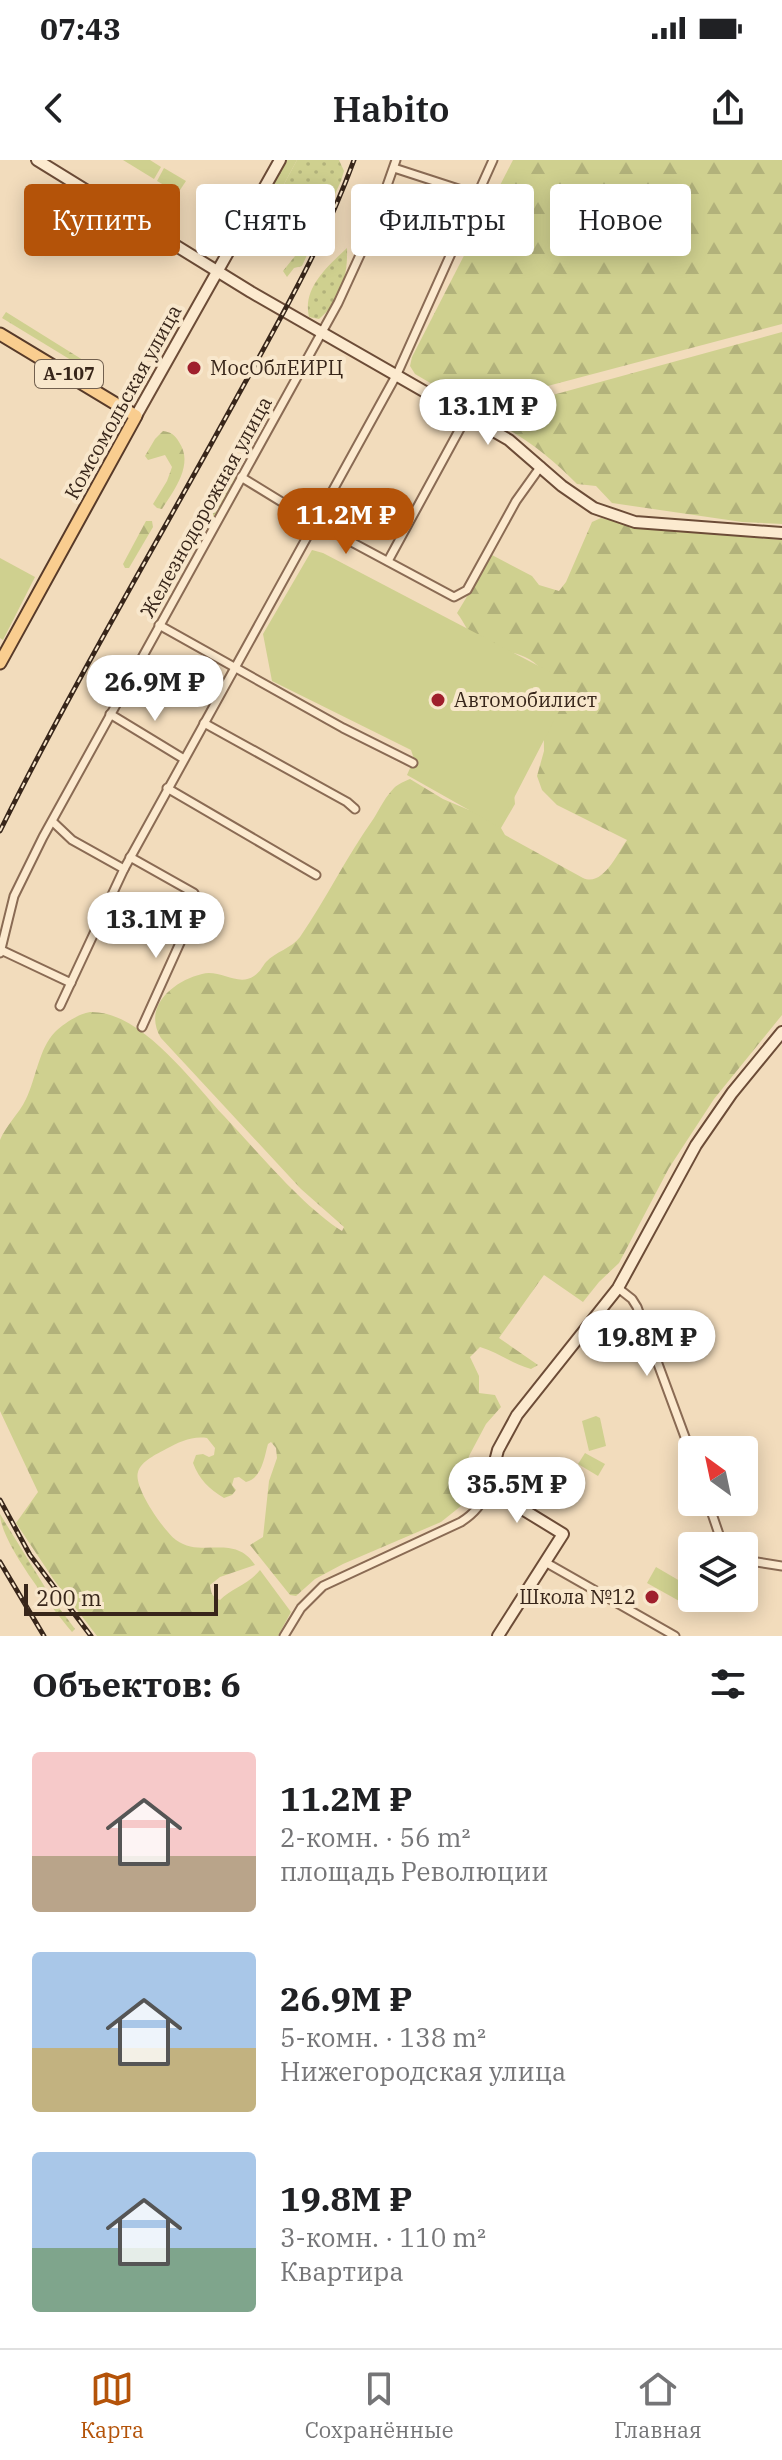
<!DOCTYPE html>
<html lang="ru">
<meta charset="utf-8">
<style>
:root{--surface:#fff;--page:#f2f2f2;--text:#202124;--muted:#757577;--line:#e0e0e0;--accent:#b45309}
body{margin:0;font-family:"IBM Plex Serif",serif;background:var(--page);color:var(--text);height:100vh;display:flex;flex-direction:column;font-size:30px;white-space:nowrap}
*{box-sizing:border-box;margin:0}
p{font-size:26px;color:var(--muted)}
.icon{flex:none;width:44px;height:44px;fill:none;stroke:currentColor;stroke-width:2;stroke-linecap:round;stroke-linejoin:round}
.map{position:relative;height:1476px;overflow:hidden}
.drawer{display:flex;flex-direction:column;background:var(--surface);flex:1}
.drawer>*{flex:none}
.top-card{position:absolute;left:24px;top:24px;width:734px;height:72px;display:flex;gap:16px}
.needle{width:52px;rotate:327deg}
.tools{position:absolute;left:678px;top:1276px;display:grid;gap:16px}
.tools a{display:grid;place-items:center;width:80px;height:80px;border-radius:8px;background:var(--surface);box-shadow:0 4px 20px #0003;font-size:40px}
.scale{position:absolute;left:24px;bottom:20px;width:194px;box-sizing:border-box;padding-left:8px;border:4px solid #38261a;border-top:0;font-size:22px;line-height:28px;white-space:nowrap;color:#38261a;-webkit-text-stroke:6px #f8e7cc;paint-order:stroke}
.price{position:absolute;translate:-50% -68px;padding:0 18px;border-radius:28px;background:#fff;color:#222;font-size:26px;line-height:52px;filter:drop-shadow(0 2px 4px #0008)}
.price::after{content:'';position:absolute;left:50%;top:48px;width:24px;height:18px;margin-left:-12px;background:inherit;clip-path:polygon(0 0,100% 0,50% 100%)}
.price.current{background:var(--accent);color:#fff}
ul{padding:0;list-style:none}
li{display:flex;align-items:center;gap:24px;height:200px;padding:0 32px}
li span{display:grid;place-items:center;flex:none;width:224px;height:160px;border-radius:8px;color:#555}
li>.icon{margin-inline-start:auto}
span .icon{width:96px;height:96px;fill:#fffc;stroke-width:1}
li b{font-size:34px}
h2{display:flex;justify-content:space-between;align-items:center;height:96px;padding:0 32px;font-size:34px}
.pill{padding:0 28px;border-radius:8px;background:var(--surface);box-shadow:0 4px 20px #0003;font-size:28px;line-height:72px}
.pill.current{background:var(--accent);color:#fff}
.status{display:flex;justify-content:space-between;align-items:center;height:56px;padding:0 40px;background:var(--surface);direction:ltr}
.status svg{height:22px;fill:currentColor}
header{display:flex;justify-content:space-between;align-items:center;height:104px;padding:0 32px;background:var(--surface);font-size:36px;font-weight:600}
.dock{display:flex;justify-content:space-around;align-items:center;height:112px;border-top:2px solid var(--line);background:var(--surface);font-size:22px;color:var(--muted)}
.dock a{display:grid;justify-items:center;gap:4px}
.dock .current{color:var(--accent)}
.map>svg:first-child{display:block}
.grass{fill:url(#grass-dots)}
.forest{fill:url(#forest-firs)}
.park{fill:#cfd08f}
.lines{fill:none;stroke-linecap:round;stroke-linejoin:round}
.street-casing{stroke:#8a6b54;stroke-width:11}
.secondary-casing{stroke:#6c4c37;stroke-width:14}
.primary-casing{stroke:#573a29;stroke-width:15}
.street{stroke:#fceacf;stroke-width:7}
.secondary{stroke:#fceacf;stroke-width:10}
.primary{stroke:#f9cd8f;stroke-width:11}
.rail-casing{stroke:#38261a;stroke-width:5}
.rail{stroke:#f8e7cc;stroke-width:2;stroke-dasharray:6;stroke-linecap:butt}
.poi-dot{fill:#9f1f2c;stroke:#f8e7cc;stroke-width:3}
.labels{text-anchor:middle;stroke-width:8;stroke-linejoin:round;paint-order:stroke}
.shield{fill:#f8e7cc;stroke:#72604f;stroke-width:2}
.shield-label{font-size:18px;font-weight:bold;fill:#38261a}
.poi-label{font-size:20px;fill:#38261a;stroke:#f8e7cc;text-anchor:start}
.street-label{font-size:20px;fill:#38261a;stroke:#f8e7cc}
</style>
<div class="status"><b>07:43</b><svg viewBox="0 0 49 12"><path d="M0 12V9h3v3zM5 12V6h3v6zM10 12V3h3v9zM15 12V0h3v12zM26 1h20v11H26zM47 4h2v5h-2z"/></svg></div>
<header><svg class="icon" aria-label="back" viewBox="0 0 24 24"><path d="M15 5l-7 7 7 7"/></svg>Habito<svg class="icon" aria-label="share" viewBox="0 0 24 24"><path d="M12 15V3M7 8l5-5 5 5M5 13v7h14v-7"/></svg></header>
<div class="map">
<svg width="782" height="1476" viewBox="0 0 782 1476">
<defs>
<pattern id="grass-dots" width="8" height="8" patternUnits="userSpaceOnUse" patternTransform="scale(2)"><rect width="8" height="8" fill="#cfd08f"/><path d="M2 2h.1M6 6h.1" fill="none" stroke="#b2b27b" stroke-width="1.8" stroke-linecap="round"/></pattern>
<pattern id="forest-firs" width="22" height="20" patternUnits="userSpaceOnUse" patternTransform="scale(2)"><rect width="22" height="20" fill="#cfd08f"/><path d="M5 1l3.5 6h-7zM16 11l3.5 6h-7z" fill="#b2b27b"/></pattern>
</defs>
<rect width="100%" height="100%" fill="#f2dcbc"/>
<g class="grass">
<polygon points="297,0 339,0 344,11 341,21 302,106 294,108 287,117 283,111 295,96 292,88 283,82 283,78 290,69 288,63 269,69 262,78 258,76 253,84 245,87 262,65"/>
<path d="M347 88C348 116 341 141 319 159L309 157C302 128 328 106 347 88Z"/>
<path d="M0 1354 51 1437 75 1469 72 1472C53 1449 0 1382 0 1354Z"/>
</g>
<g class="forest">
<polygon points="287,0 297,0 262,65 239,95 236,92"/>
<polygon points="513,0 782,0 782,164 476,245 466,244 415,214 410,206 412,197"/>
<polygon points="6,152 91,205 89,211 2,158"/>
<path d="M782 172V364L742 362 612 343 596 326 577 324C550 296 522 275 487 258V253Z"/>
<path d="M163 271C171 272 175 275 179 282 194 304 175 329 162 349L157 348 153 344 167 321 172 307 165 295 148 300 145 296 155 279Z"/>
<polygon points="230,307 239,316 214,360 195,363"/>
<path d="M601 358 638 367 782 380V855L714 939 669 1008 619 1103 599 1122 583 1142 544 1115 499 1178 538 1205 531 1209C512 1204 498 1192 480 1187L470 1197 479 1216V1233L495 1235 501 1247 486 1264 469 1296 468 1335 461 1346 441 1362 343 1404 315 1419 296 1436 290 1435 250 1385 263 1377 269 1321 277 1298 276 1288 271 1282 268 1284C264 1298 262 1318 246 1322L239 1317 234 1318 232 1325 236 1330 232 1335 224 1338C209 1329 199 1319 193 1303L196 1295 203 1294 209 1297 214 1295 215 1288 207 1278C191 1276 180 1282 166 1289 157 1294 141 1301 138 1312 133 1327 164 1371 176 1380 202 1399 234 1373 255 1405L220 1417 210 1425C211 1433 212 1437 220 1440 232 1428 249 1424 260 1410L291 1452 278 1476H97L54 1420 16 1363 38 1332 0 1251V980C6 965 19 954 26 939 36 919 39 888 55 872 63 864 81 852 92 852 142 852 193 923 224 956 256 990 303 1047 342 1071L344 1067 301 1029 161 878C142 847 173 821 202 814 220 809 238 827 254 816 260 812 262 807 266 802 275 792 292 788 300 777 326 739 347 696 374 658 380 648 386 636 394 628 398 624 405 621 410 619L443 639 469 650 514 633 515 644 501 668 505 675 583 718C603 727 617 694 627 680L557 645 542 630 537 616 544 591 543 511C520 485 501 497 480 483 468 475 465 463 457 453L492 395 532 416 539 425 559 431 566 422 592 362Z"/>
<polygon points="146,361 152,361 153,367 129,408 125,408 123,404"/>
</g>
<g class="park">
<polygon points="123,0 150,0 161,7 154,19"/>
<polygon points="164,8 186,21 178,33 157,21"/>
<polygon points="312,390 323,393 573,524 499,667 407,615 414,599 411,590 272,521 263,474"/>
<polygon points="0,398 35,417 3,480 0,478"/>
<polygon points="596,1256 600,1258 606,1286 589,1291 582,1261"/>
<polygon points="585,1293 605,1304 598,1316 578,1304"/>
<polygon points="656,1407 692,1428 692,1438 695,1438 690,1447 647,1423"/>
</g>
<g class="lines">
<g class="street-casing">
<g id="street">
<polyline points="394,8 477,35"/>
<polyline points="241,317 316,363 454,437 467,430 516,341 541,306"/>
<polyline points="388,401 468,254"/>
<polyline points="159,465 343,568 413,603"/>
<polyline points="110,554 184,599"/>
<polyline points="204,563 347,642 355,649"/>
<polyline points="167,628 316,715"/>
<polyline points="53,662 72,680 124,709"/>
<polyline points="130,697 194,733 198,743 142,867"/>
<polyline points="1,790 71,823"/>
<polyline points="0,793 14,736 43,677 338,143 371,71 396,0"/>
<polyline points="60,846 124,709 397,214 493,0"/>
<polyline points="618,1128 632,1139 637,1147 692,1296"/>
<polyline points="708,1342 723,1386"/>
<polyline points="744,1400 782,1406"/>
<polyline points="545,1402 675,1476"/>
<path d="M284 1476 301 1448 323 1426 461 1362C475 1353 482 1344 488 1328"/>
</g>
</g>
<g class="secondary-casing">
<g id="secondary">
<polyline points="37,0 251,132 509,280 562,326 594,348 635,362 782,373"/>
<polyline points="136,256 280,0"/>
<polyline points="498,1476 563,1374 488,1328 498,1290 517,1255 618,1128 696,985 732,933 782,872"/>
</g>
</g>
<g class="primary-casing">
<polyline id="primary" points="0,174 136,256 0,503"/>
</g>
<use href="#street" class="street"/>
<use href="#secondary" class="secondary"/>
<use href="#primary" class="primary"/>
<g class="rail-casing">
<g id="rail">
<path d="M0 671C73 524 157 383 236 239 279 161 323 85 354 0"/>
<polyline points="0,1340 30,1395 91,1476"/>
<polyline points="0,1402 44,1476"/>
</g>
</g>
<use href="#rail" class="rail"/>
</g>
<g class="poi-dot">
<circle cx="194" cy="208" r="8"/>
<circle cx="438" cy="540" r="8"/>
<circle cx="652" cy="1437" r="8"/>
</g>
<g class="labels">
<rect class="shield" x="35" y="200" width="68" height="28" rx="6"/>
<g class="shield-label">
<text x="69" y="220">А-107</text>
</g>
<g class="poi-label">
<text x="210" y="215">МосОблЕИРЦ</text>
<text x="454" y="547">Автомобилист</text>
<text x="636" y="1444" text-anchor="end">Школа №12</text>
</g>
<g class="street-label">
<text transform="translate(123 242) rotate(-61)" y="7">Комсомольская улица</text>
<text transform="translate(206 347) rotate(-61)" y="7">Железнодорожная улица</text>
</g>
</g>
</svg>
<div class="tools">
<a><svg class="needle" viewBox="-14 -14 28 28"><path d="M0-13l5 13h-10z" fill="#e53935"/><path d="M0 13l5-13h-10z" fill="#757577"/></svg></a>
<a><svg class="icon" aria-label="layers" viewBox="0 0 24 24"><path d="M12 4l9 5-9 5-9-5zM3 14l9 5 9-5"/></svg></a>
</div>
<div class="scale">200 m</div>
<b class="price" style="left:488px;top:287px">13.1M ₽</b>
<b class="price current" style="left:346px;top:396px">11.2M ₽</b>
<b class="price" style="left:155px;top:563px">26.9M ₽</b>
<b class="price" style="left:156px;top:800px">13.1M ₽</b>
<b class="price" style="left:647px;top:1218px">19.8M ₽</b>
<b class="price" style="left:517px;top:1365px">35.5M ₽</b>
<div class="top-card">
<a class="pill current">Купить</a>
<a class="pill">Снять</a>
<a class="pill">Фильтры</a>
<a class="pill">Новое</a>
</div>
</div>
<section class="drawer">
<h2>Объектов: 6<svg class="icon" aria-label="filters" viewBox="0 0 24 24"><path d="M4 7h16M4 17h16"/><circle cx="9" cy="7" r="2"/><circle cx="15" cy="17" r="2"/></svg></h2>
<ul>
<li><span style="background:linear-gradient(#f6c9c9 65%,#b9a48a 0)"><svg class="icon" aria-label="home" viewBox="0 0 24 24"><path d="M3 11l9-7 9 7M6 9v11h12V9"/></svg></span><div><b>11.2M ₽</b><p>2-комн. · 56 m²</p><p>площадь Революции</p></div></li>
<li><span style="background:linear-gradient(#a9c7e8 60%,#c2b280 0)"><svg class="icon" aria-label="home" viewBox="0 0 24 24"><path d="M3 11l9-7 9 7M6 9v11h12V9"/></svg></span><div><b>26.9M ₽</b><p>5-комн. · 138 m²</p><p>Нижегородская улица</p></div></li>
<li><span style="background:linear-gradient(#a9c7e8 60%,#7fa58c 0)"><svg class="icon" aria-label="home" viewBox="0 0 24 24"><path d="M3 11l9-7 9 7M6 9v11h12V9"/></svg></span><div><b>19.8M ₽</b><p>3-комн. · 110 m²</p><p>Квартира</p></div></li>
</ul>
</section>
<nav class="dock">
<a class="current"><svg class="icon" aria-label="map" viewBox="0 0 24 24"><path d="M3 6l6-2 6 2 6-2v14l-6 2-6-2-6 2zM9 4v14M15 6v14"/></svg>Карта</a>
<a><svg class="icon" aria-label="saved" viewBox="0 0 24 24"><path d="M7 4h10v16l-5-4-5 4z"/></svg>Сохранённые</a>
<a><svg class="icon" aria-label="home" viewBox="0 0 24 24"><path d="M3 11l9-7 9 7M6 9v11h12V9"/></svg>Главная</a>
</nav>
